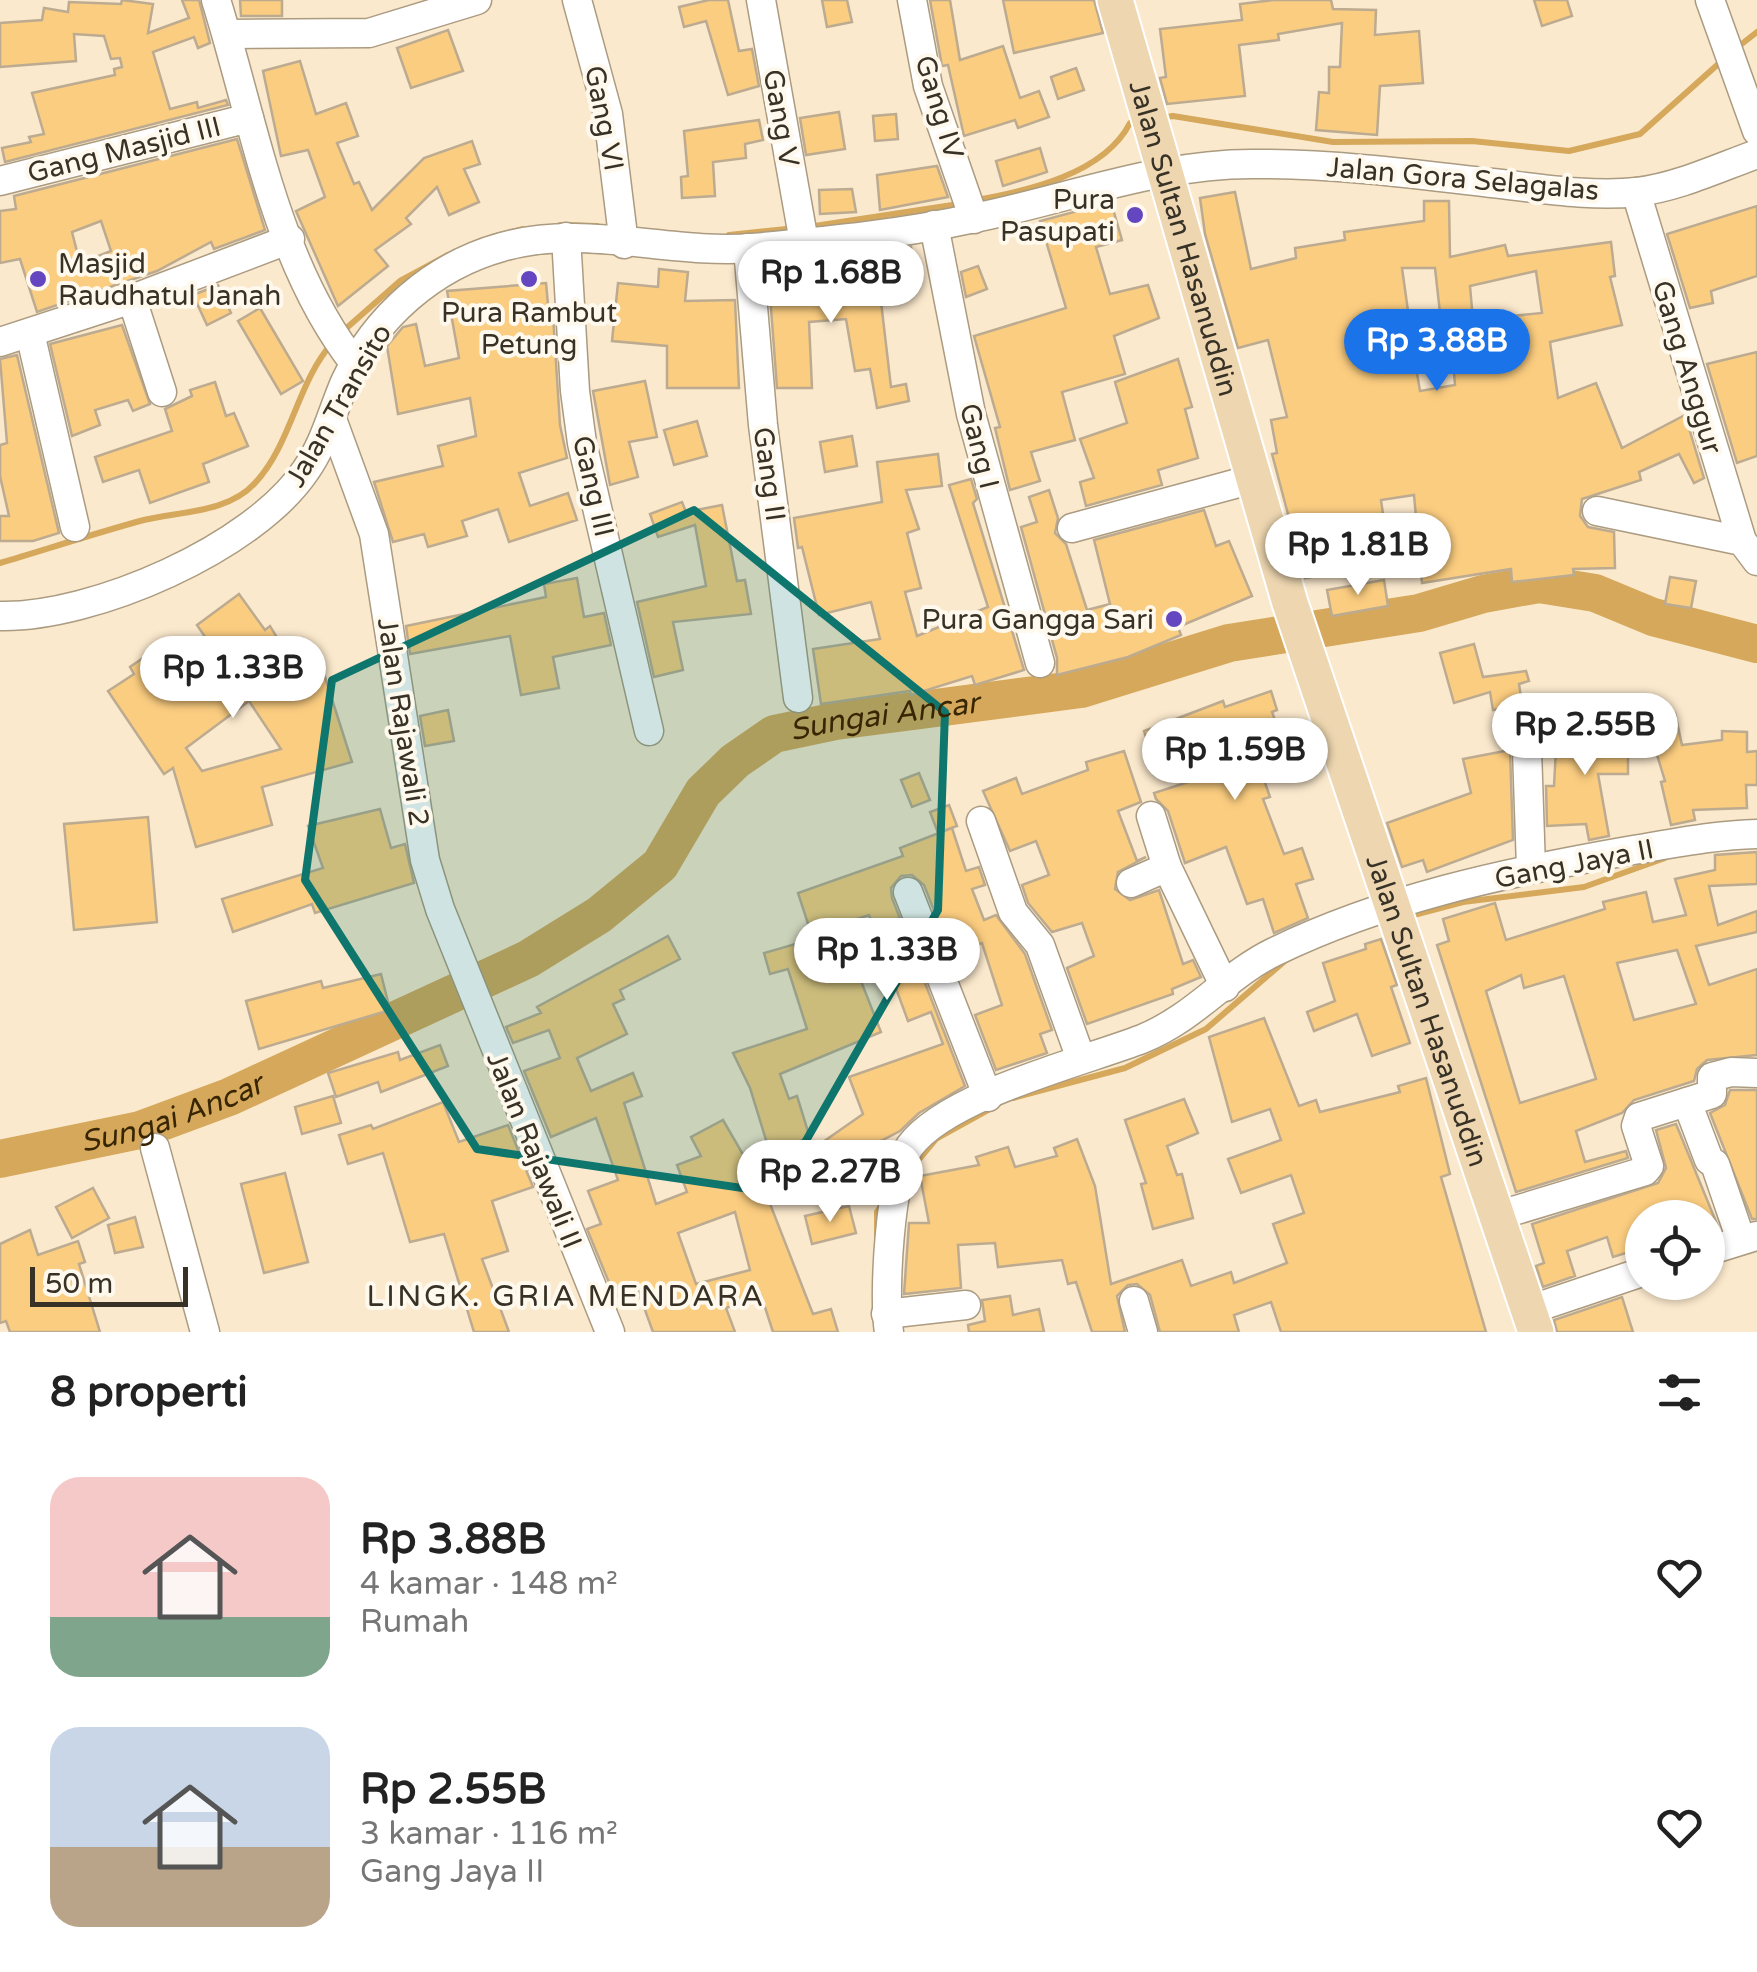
<!DOCTYPE html>
<html lang="id">
<meta charset="utf-8">
<style>
:root{--surface:#fff;--page:#f2f2f2;--text:#222;--muted:#767676;--accent:#1a73e8}
body{margin:0;font-family:"Varela Round",sans-serif;background:var(--page);color:var(--text);height:100vh;display:flex;flex-direction:column;font-size:38px;white-space:nowrap}
*{box-sizing:border-box;margin:0}
p{font-size:32px;color:var(--muted)}
.icon{flex:none;width:55px;height:55px;fill:none;stroke:currentColor;stroke-width:2;stroke-linecap:round;stroke-linejoin:round}
.map{position:relative;height:1332px;overflow:hidden}
.drawer{display:flex;flex-direction:column;background:var(--surface);flex:1}
.drawer>*{flex:none}
.buttons{position:absolute;left:1625px;top:1200px;display:grid;gap:20px}
.buttons a{display:grid;place-items:center;width:100px;height:100px;border-radius:50%;background:var(--surface);box-shadow:0 2px 8px #0004;font-size:50px}
.scale{position:absolute;left:30px;bottom:25px;width:158px;box-sizing:border-box;padding-left:10px;border:5px solid #373126;border-top:0;font-size:28px;line-height:35px;white-space:nowrap;color:#373126;-webkit-text-stroke:8px #fff8ec;paint-order:stroke}
.price{position:absolute;translate:-50% -85px;padding:0 22px;border-radius:35px;background:#fff;color:#222;font-size:32px;line-height:65px;filter:drop-shadow(0 2px 5px #0008)}
.price::after{content:'';position:absolute;left:50%;top:60px;width:30px;height:22px;margin-left:-15px;background:inherit;clip-path:polygon(0 0,100% 0,50% 100%)}
.price.active{background:var(--accent);color:#fff}
ul{padding:0;list-style:none}
li{display:flex;align-items:center;gap:30px;height:250px;padding:0 50px}
li span{display:grid;place-items:center;flex:none;width:280px;height:200px;border-radius:30px;color:#555}
li>.icon{margin-inline-start:auto}
span .icon{width:120px;height:120px;fill:#fffc;stroke-width:1}
li b{font-size:42px}
h2{display:flex;justify-content:space-between;align-items:center;height:120px;padding:0 50px;font-size:42px}
.map>svg:first-child{display:block}
.lines{fill:none;stroke-linecap:round;stroke-linejoin:round}
.stream{stroke:#d5a85b;stroke-width:6}
.river{stroke:#d5a85b;stroke-width:38}
.building{fill:#fbcd80;stroke:#bcab90;stroke-width:2.5;fill-rule:evenodd}
.minor-casing{stroke:#ab9b80;stroke-width:31}
.major-casing{stroke:#fff;stroke-width:39}
.minor{stroke:#fff;stroke-width:28}
.major{stroke:#edd6b0;stroke-width:35}
.marked{fill:#0f766e;fill-opacity:0.2;stroke:#0f766e;stroke-width:8;stroke-linejoin:round}
.poi-dot{fill:#6447c0;stroke:#fff8ec;stroke-width:4}
.labels{text-anchor:middle;stroke-width:8;stroke-linejoin:round;paint-order:stroke}
.street-label{font-size:28px;fill:#373126;stroke:#fff8ec}
.poi-label{font-size:28px;fill:#373126;stroke:#fff8ec;text-anchor:end}
.water-label{font-size:30px;font-style:italic;fill:#382603;stroke:#fff8ec}
.neighbourhood-label{font-size:30px;letter-spacing:2.5px;fill:#373126;stroke:#fff8ec}
</style>
<div class="map">
<svg width="1757" height="1332" viewBox="0 0 1757 1332">
<rect width="100%" height="100%" fill="#fbe9cd"/>
<g class="lines">
<g class="stream">
<polyline points="1734,50 1757,32"/>
<polyline points="1161,118 1173,116 1333,142 1472,141 1569,151 1640,134 1725,58"/>
<path d="M976 200C1027 191 1104 174 1130 123L1139 122"/>
<polyline points="560,225 597,226"/>
<polyline points="808,227 959,204"/>
<polyline points="729,235 796,228"/>
<polyline points="492,237 523,229"/>
<polyline points="342,332 400,281 448,255"/>
<path d="M0 563C47 549 93 534 140 521 178 511 227 514 255 483 292 443 297 382 333 342"/>
<polyline points="1410,916 1463,902 1584,887 1665,858"/>
<polyline points="1013,1098 1125,1068 1206,1029 1286,960"/>
<polyline points="915,1164 936,1139 992,1108"/>
<polyline points="877,1236 877,1212 882,1205"/>
</g>
<path class="river" id="s1" d="M0 1159 140 1130 229 1097 528 959 599 915 660 865 703 792 735 761 774 734 836 721 1081 689 1229 643 1419 613 1483 594 1539 584 1595 593 1653 617 1757 644"/>
</g>
<g class="building">
<polygon points="122,0 153,4 148,33 189,18 182,0 199,0 210,43 198,48 194,37 153,52 170,109 197,102 198,108 226,100 228,105 5,162 2,148 31,142 29,137 44,134 32,93 115,75 114,69 122,67 120,58 111,59 104,36 74,34 76,61 0,67 0,23 42,20 44,8 68,12 69,2 121,4"/>
<polygon points="240,0 282,0 282,16 241,16"/>
<polygon points="709,0 728,0 739,51 752,49 759,86 728,95 706,21 684,27 679,7"/>
<polygon points="822,0 847,0 852,22 827,27"/>
<polygon points="930,0 950,0 960,60 1003,46 1020,98 1039,91 1049,117 1018,128 1015,120 964,136 948,65 942,66"/>
<polygon points="1003,0 1094,0 1103,33 1014,53"/>
<polygon points="1273,0 1331,0 1333,9 1376,10 1375,35 1419,31 1423,83 1380,86 1377,135 1316,130 1319,92 1329,93 1329,67 1340,67 1342,23 1278,34 1279,40 1239,45 1245,96 1167,104 1160,78 1166,77 1160,29 1242,20 1240,4"/>
<polygon points="1534,0 1567,0 1572,16 1542,26"/>
<polygon points="448,30 463,71 411,88 397,48"/>
<polygon points="300,61 316,114 346,103 358,136 337,143 354,184 359,182 372,210 424,158 472,141 480,164 464,169 479,202 449,215 437,187 406,218 411,224 375,250 388,266 338,306 296,211 325,197 308,150 281,156 263,71"/>
<polygon points="1076,68 1084,90 1058,99 1051,77"/>
<polygon points="839,112 845,149 806,155 800,118"/>
<polygon points="896,114 898,139 875,141 873,116"/>
<polygon points="759,120 763,140 745,144 746,158 713,162 715,196 682,198 681,177 688,176 684,131"/>
<path d="M237 139 265 230 214 249 211 242 157 271 37 312 20 259 0 263V211L16 209 14 196ZM101 221 111 251 80 263 72 232Z"/>
<polygon points="1040,148 1047,172 1003,186 996,161"/>
<polygon points="937,166 948,197 880,210 877,175"/>
<polygon points="852,189 856,212 820,214 819,190"/>
<path d="M1235 192 1251 269 1296 258 1295 248 1345 240 1344 232 1424 221V201H1449L1450 257 1505 245 1508 256 1611 242 1615 276 1610 277 1622 325 1550 342 1558 398 1596 383 1622 448 1685 415 1704 478 1694 483 1679 454 1639 472 1641 480 1582 499 1580 516 1588 527 1614 532 1615 568 1573 569 1574 575 1512 582 1511 569 1422 583 1414 495 1381 500 1387 542 1336 550 1339 573 1305 578 1302 559 1309 558 1302 515 1289 518 1272 454 1277 453 1271 420 1287 417 1268 340 1238 348 1205 234 1200 198ZM1402 268H1435L1440 313 1409 318ZM1536 271 1542 313 1473 320 1470 286ZM1451 336 1455 385 1420 391 1412 343Z"/>
<polygon points="1111,202 1122,240 1096,247 1110,294 1148,285 1159,318 1114,336 1125,374 1062,392 1075,440 1031,452 1040,481 1010,490 995,428 1000,427 974,336 1066,308 1040,221"/>
<polygon points="1757,206 1757,276 1711,291 1713,303 1690,308 1667,234"/>
<polygon points="911,247 914,266 877,271 875,253"/>
<polygon points="832,258 833,277 878,276 891,387 906,384 909,401 877,408 870,369 855,371 846,319 809,322 812,388 777,388 770,295 792,291 794,262"/>
<polygon points="978,266 987,289 966,297 961,272"/>
<polygon points="659,269 688,272 685,301 735,300 739,388 667,388 667,346 612,341 618,283 658,287"/>
<polygon points="546,283 549,315 553,315 560,425 567,458 519,473 530,506 568,493 577,520 509,542 498,509 462,521 467,536 428,547 424,534 393,542 374,482 443,466 438,446 476,436 470,398 398,414 387,346 403,327 416,324 425,366 459,358 447,291"/>
<polygon points="218,285 231,313 207,325 193,295"/>
<polygon points="260,308 303,381 281,394 238,321"/>
<polygon points="122,325 150,404 133,411 128,400 95,410 100,425 72,436 50,344"/>
<polygon points="1757,352 1757,456 1737,463 1707,364"/>
<polygon points="17,355 59,533 33,541 0,541 0,516 9,516 0,476 0,445 7,443 0,359"/>
<polygon points="1178,359 1192,407 1185,409 1198,458 1158,470 1162,485 1086,506 1080,482 1094,478 1080,439 1127,423 1115,382"/>
<polygon points="645,381 657,437 629,442 638,477 610,485 593,391"/>
<polygon points="215,382 226,416 234,413 248,446 203,464 209,482 150,503 139,470 103,482 95,457 172,431 165,409 192,396 190,390"/>
<polygon points="697,421 707,456 674,465 664,430"/>
<polygon points="852,436 857,466 825,472 820,442"/>
<polygon points="938,454 942,486 906,490 919,529 907,533 921,588 905,592 917,636 988,607 949,485 971,479 977,499 973,503 1024,670 975,685 972,676 911,695 910,691 821,704 813,649 880,639 871,602 819,615 802,547 798,548 794,518 882,502 877,462"/>
<polygon points="1049,490 1058,518 1055,533 1066,544 1087,610 1110,604 1094,540 1204,510 1216,546 1229,541 1252,596 1178,627 1181,635 1128,657 1057,675 1057,658 1021,527 1037,522 1029,497"/>
<polygon points="682,502 686,512 722,505 737,581 745,580 751,614 673,622 683,670 654,677 637,602 706,586 695,525 658,537 650,514"/>
<polygon points="1670,577 1696,581 1691,608 1665,604"/>
<polygon points="577,578 584,617 604,613 611,645 553,657 559,688 521,695 510,636 410,654 406,626 546,597 544,584"/>
<polygon points="1384,580 1388,606 1332,616 1327,590"/>
<path d="M239 594 265 630 270 626 292 662 317 652 352 762 262 787 272 825 196 847 173 768 164 774 108 691 134 674 130 667 168 641 186 666 212 647 197 625ZM249 701 281 749 202 771 186 748Z"/>
<polygon points="1474,644 1483,677 1526,671 1529,681 1519,684 1522,704 1493,710 1490,692 1454,703 1440,653"/>
<polygon points="1271,691 1277,710 1272,712 1284,744 1255,754 1270,797 1263,799 1284,854 1302,848 1313,879 1296,884 1308,918 1274,933 1263,899 1247,904 1226,847 1185,863 1168,811 1156,799 1154,793 1207,776 1192,734 1149,747 1144,731 1223,701 1225,707"/>
<polygon points="448,710 454,741 425,746 420,716"/>
<polygon points="1675,713 1682,745 1722,740 1722,731 1747,732 1747,752 1757,751 1757,785 1746,785 1747,808 1693,810 1695,820 1671,825 1661,782 1665,781 1646,719"/>
<polygon points="1557,730 1628,732 1628,774 1598,774 1609,836 1589,840 1586,824 1547,826 1546,786 1554,786"/>
<polygon points="1510,750 1513,840 1427,872 1423,860 1402,867 1387,823 1471,793 1463,759"/>
<polygon points="1124,751 1141,802 1118,811 1137,861 1146,857 1118,872 1115,889 1130,900 1159,890 1183,964 1193,960 1201,977 1172,989 1173,994 1087,1024 1067,968 1094,956 1082,923 1052,932 1028,903 1022,885 1049,875 1036,841 1010,851 983,791 1016,778 1022,794 1088,770 1086,762"/>
<polygon points="919,773 930,800 912,807 901,780"/>
<polygon points="949,805 957,826 938,833 930,812"/>
<polygon points="380,809 391,848 405,844 414,883 315,913 312,904 233,932 222,899 323,868 308,826"/>
<polygon points="148,817 157,922 74,930 64,824"/>
<polygon points="952,828 966,871 979,867 985,885 972,889 984,920 996,915 1025,954 1052,1030 1040,1034 1047,1053 996,1070 975,1015 1002,1005 982,943 951,954 924,885 912,875 901,876 891,888 892,898 965,1086 919,1113 900,1131 860,1152 867,1162 844,1178 820,1144 863,1114 849,1077 943,1044 931,1012 908,1021 869,915 839,925 881,1032 780,1074 789,1099 797,1096 810,1138 787,1145 799,1187 782,1192 750,1088 733,1053 807,1029 788,969 770,974 764,953 813,939 798,893 903,856 900,848"/>
<path d="M1757 852V884L1709 886 1718 925 1757 911V932L1696 946 1709 985 1757 969V1055L1707 1060 1697 1069 1694 1081 1634 1100 1622 1113 1576 1131 1585 1162 1626 1151 1628 1158 1516 1192 1437 945 1449 941 1443 919 1495 903 1506 940 1605 909 1603 902 1646 892 1653 922 1686 915 1675 879 1715 870V855ZM1677 950 1696 1004 1634 1020 1617 963ZM1521 975 1524 988 1564 976 1596 1079 1520 1103 1486 991Z"/>
<path d="M668 936 680 959 620 990 624 999 613 1004 627 1034 577 1058 591 1091 633 1073 642 1096 624 1103 656 1204 687 1192 677 1165 701 1156 691 1137 723 1120 767 1196 813 1314 831 1309 838 1332H773L761 1295 726 1308 735 1332H653L637 1288 615 1297 587 1229 601 1224 588 1191 618 1180 596 1118 551 1137 524 1071 560 1058 549 1030 513 1043 506 1027 541 1013 537 1007ZM735 1212 750 1270 696 1284 678 1233Z"/>
<polygon points="1381,939 1397,985 1391,987 1410,1043 1372,1056 1357,1014 1314,1031 1307,1012 1335,1001 1323,963 1366,949 1365,944"/>
<polygon points="381,974 390,1010 259,1049 246,1001 321,981 323,988"/>
<polygon points="1264,1018 1299,1106 1316,1100 1320,1112 1400,1092 1398,1086 1426,1078 1450,1174 1441,1177 1486,1332 1281,1332 1271,1302 1234,1315 1239,1332 1160,1332 1150,1295 1137,1284 1128,1285 1117,1296 1125,1332 1092,1332 1076,1282 1068,1284 1062,1260 998,1267 995,1243 958,1245 961,1288 904,1294 909,1223 929,1223 920,1176 979,1165 976,1157 1008,1147 1015,1167 1057,1156 1054,1148 1077,1139 1095,1186 1111,1284 1182,1260 1191,1286 1231,1272 1234,1283 1287,1263 1273,1224 1304,1213 1291,1175 1241,1193 1228,1159 1281,1140 1270,1109 1232,1122 1209,1037"/>
<polygon points="440,1045 448,1066 381,1092 378,1082 336,1097 328,1073 398,1052 400,1060"/>
<polygon points="1730,1090 1757,1090 1757,1219 1752,1219 1710,1113 1725,1105"/>
<polygon points="333,1096 341,1123 302,1134 295,1107"/>
<polygon points="1184,1099 1198,1133 1167,1146 1177,1175 1182,1174 1193,1218 1153,1229 1141,1184 1146,1183 1125,1120"/>
<polygon points="443,1102 459,1142 508,1125 533,1187 492,1201 508,1251 482,1259 509,1332 474,1332 444,1234 410,1242 383,1153 348,1164 339,1135 371,1125 373,1129"/>
<polygon points="1676,1124 1719,1229 1709,1232 1708,1218 1642,1218 1642,1248 1613,1257 1607,1237 1567,1251 1575,1276 1543,1287 1536,1266 1544,1263 1532,1224 1658,1183 1666,1168 1656,1130"/>
<polygon points="285,1173 308,1262 264,1273 241,1184"/>
<polygon points="93,1188 109,1218 72,1238 56,1207"/>
<polygon points="849,1206 856,1233 812,1244 805,1216"/>
<polygon points="135,1217 143,1247 115,1253 108,1225"/>
<polygon points="30,1230 38,1255 78,1241 85,1262 79,1264 100,1332 10,1332 6,1321 0,1323 0,1244"/>
<polygon points="1010,1296 1013,1315 1039,1309 1044,1332 969,1332 968,1325 985,1321 982,1300"/>
<polygon points="1622,1297 1633,1332 1557,1332 1554,1320"/>
</g>
<g class="lines">
<g class="minor-casing">
<g id="minor">
<path d="M216 0C254 121 275 262 355 364"/>
<polyline points="577,0 608,114 624,244"/>
<polyline points="761,0 804,242"/>
<polyline points="912,0 928,86 974,219"/>
<polyline points="1710,0 1757,131"/>
<polyline points="227,34 369,33 477,0"/>
<polyline points="0,181 249,118"/>
<polyline points="1636,192 1742,541"/>
<polyline points="934,225 971,414 1040,663"/>
<polyline points="566,237 575,391 582,443 649,731"/>
<polyline points="748,248 763,425 798,698"/>
<polyline points="132,299 162,392"/>
<polyline points="30,333 75,527"/>
<polyline points="0,342 132,299 290,239"/>
<polyline points="332,419 374,534 425,860 440,909 610,1332"/>
<polyline points="1597,511 1742,541 1757,561"/>
<polyline points="1072,528 1253,479"/>
<path d="M0 616C93 618 254 548 306 470 325 443 332 412 345 382 375 317 433 266 502 247 584 223 670 255 753 248 826 241 902 234 974 218 1069 199 1161 162 1259 164 1337 164 1414 174 1492 183 1538 188 1590 197 1637 192 1678 187 1718 168 1757 154"/>
<polyline points="1526,720 1531,868"/>
<polyline points="1151,816 1167,867 1225,987"/>
<polyline points="981,821 1013,912 1040,945 1081,1059"/>
<polyline points="1131,883 1167,867"/>
<polyline points="908,892 988,1097"/>
<polyline points="1687,1102 1709,1160 1715,1164 1741,1240"/>
<polyline points="155,1148 205,1332"/>
<polyline points="1500,1215 1645,1171 1649,1166 1636,1126 1639,1117 1712,1094 1712,1077 1731,1072 1757,1073"/>
<polyline points="1708,1251 1756,1236"/>
<polyline points="1134,1301 1143,1332"/>
<polyline points="1529,1310 1642,1272"/>
<polyline points="886,1314 966,1305"/>
<path d="M889 1332C883 1297 890 1173 910 1146 948 1095 1082 1062 1142 1039 1196 1017 1225 976 1274 952 1383 899 1503 873 1622 852 1666 845 1712 835 1757 834"/>
</g>
</g>
<g class="major-casing">
<g id="major">
<path id="s2" d="M1115 0 1290 603 1536 1332"/>
</g>
</g>
<use href="#minor" class="minor"/>
<use href="#major" class="major"/>
</g>
<path class="marked" d="M694 510 945 712 938 910 776 1193 477 1149 305 880 332 680Z"/>
<g class="poi-dot">
<circle cx="1135" cy="215" r="10"/>
<circle cx="38" cy="279" r="10"/>
<circle cx="529" cy="279" r="10"/>
<circle cx="1174" cy="619" r="10"/>
</g>
<g class="labels">
<g class="street-label">
<text transform="translate(940 107) rotate(73)" y="10">Gang IV</text>
<text transform="translate(605 118) rotate(79)" y="10">Gang VI</text>
<text transform="translate(782 118) rotate(80)" y="10">Gang V</text>
<text transform="translate(124 149) rotate(-14)" y="10">Gang Masjid III</text>
<text transform="translate(1463 178) rotate(5)" y="10">Jalan Gora Selagalas</text>
<text dy="10" stroke="none"><textPath href="#s2" startOffset="248">Jalan Sultan Hasanuddin</textPath></text>
<text transform="translate(1688 367) rotate(73)" y="10">Gang Anggur</text>
<text transform="translate(338 405) rotate(-60)" y="10">Jalan Transito</text>
<text transform="translate(980 446) rotate(76)" y="10">Gang I</text>
<text transform="translate(770 474) rotate(82)" y="10">Gang II</text>
<text transform="translate(594 486) rotate(77)" y="10">Gang III</text>
<text transform="translate(404 722) rotate(81)" y="10">Jalan Rajawali 2</text>
<text transform="translate(1574 863) rotate(-11)" y="10">Gang Jaya II</text>
<text dy="10" stroke="none"><textPath href="#s2" startOffset="1058">Jalan Sultan Hasanuddin</textPath></text>
<text transform="translate(535 1150) rotate(68)" y="10">Jalan Rajawali II</text>
</g>
<g class="poi-label">
<text x="1115" y="209">Pura<tspan x="1115" dy="32">Pasupati</tspan></text>
<text x="58" y="273" text-anchor="start">Masjid<tspan x="58" dy="32">Raudhatul Janah</tspan></text>
<text x="529" y="322" text-anchor="middle">Pura Rambut<tspan x="529" dy="32">Petung</tspan></text>
<text x="1154" y="629">Pura Gangga Sari</text>
</g>
<g class="water-label">
<text dy="10" stroke="none"><textPath href="#s1" startOffset="1018">Sungai Ancar</textPath></text>
<text dy="10" stroke="none"><textPath href="#s1" startOffset="178">Sungai Ancar</textPath></text>
</g>
<g class="neighbourhood-label">
<text x="566" y="1306">LINGK. GRIA MENDARA</text>
</g>
</g>
</svg>
<div class="buttons">
<a><svg class="icon" aria-label="locate" viewBox="0 0 24 24"><circle cx="12" cy="12" r="6"/><path d="M12 2v4M12 18v4M2 12h4M18 12h4"/></svg></a>
</div>
<div class="scale">50 m</div>
<b class="price" style="left:831px;top:326px">Rp 1.68B</b>
<b class="price active" style="left:1437px;top:394px">Rp 3.88B</b>
<b class="price" style="left:1358px;top:598px">Rp 1.81B</b>
<b class="price" style="left:233px;top:721px">Rp 1.33B</b>
<b class="price" style="left:1585px;top:778px">Rp 2.55B</b>
<b class="price" style="left:1235px;top:803px">Rp 1.59B</b>
<b class="price" style="left:887px;top:1003px">Rp 1.33B</b>
<b class="price" style="left:830px;top:1225px">Rp 2.27B</b>
</div>
<section class="drawer">
<h2>8 properti<svg class="icon" aria-label="filters" viewBox="0 0 24 24"><path d="M4 7h16M4 17h16"/><circle cx="9" cy="7" r="2"/><circle cx="15" cy="17" r="2"/></svg></h2>
<ul>
<li><span style="background:linear-gradient(#f6c9c9 70%,#7fa58c 0)"><svg class="icon" aria-label="home" viewBox="0 0 24 24"><path d="M3 11l9-7 9 7M6 9v11h12V9"/></svg></span><div><b>Rp 3.88B</b><p>4 kamar · 148 m²</p><p>Rumah</p></div><svg class="icon" aria-label="heart" viewBox="0 0 24 24"><path d="M12 20l-8-8c-3-5 5-10 8-4 3-6 11-1 8 4z"/></svg></li>
<li><span style="background:linear-gradient(#c9d6e8 60%,#b9a48a 0)"><svg class="icon" aria-label="home" viewBox="0 0 24 24"><path d="M3 11l9-7 9 7M6 9v11h12V9"/></svg></span><div><b>Rp 2.55B</b><p>3 kamar · 116 m²</p><p>Gang Jaya II</p></div><svg class="icon" aria-label="heart" viewBox="0 0 24 24"><path d="M12 20l-8-8c-3-5 5-10 8-4 3-6 11-1 8 4z"/></svg></li>
</ul>
</section>
